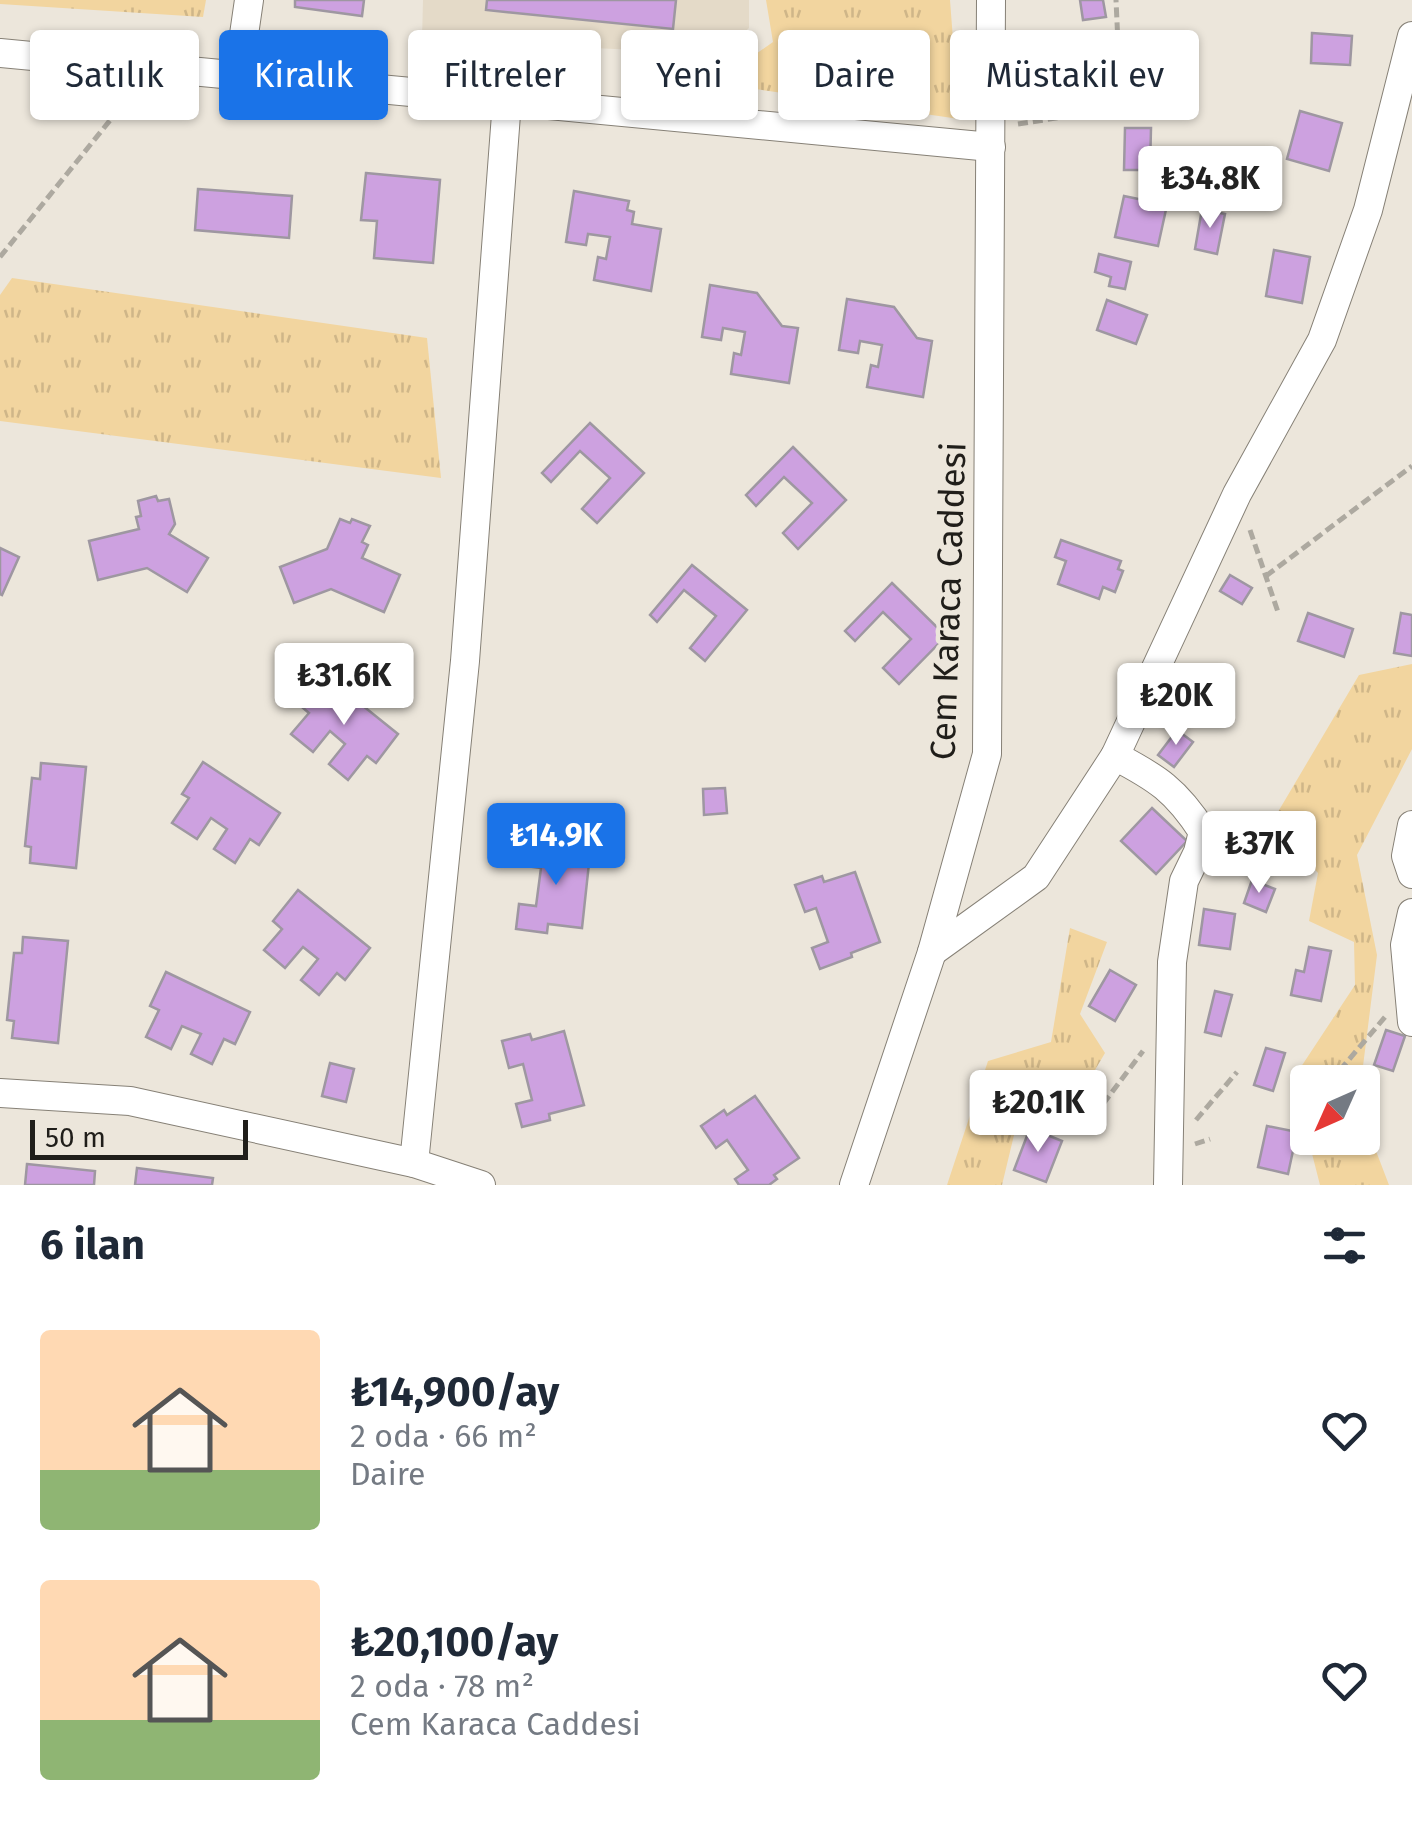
<!DOCTYPE html>
<html lang="tr">
<meta charset="utf-8">
<style>
:root{--surface:#fff;--page:#f2f2f3;--text:#1f2937;--muted:#747a83;--accent:#1a73e8}
body{margin:0;font-family:"Fira Sans",sans-serif;background:var(--page);color:var(--text);height:100vh;display:flex;flex-direction:column;font-size:38px;white-space:nowrap}
*{box-sizing:border-box;margin:0}
p{font-size:32px;color:var(--muted)}
.icon{flex:none;width:55px;height:55px;fill:none;stroke:currentColor;stroke-width:2;stroke-linecap:round;stroke-linejoin:round}
.map{position:relative;height:1185px;overflow:hidden}
.sheet{display:flex;flex-direction:column;background:var(--surface);flex:1}
.sheet>*{flex:none}
.guide{position:absolute;left:30px;top:30px;width:1352px;height:90px;display:flex;gap:20px}
.needle{width:65px;rotate:225deg}
.controls{position:absolute;left:1290px;top:1065px;display:grid;gap:20px}
.controls a{display:grid;place-items:center;width:90px;height:90px;border-radius:10px;background:var(--surface);box-shadow:0 2px 8px #0004;font-size:50px}
.scale{position:absolute;left:30px;bottom:25px;width:218px;box-sizing:border-box;padding-left:10px;border:5px solid #201e1a;border-top:0;font-size:28px;line-height:35px;white-space:nowrap;color:#201e1a;-webkit-text-stroke:8px #ece6db;paint-order:stroke}
.price{position:absolute;translate:-50% -85px;padding:0 22px;border-radius:10px;background:#fff;color:#222;font-size:32px;line-height:65px;filter:drop-shadow(0 2px 5px #0008)}
.price::after{content:'';position:absolute;left:50%;top:60px;width:30px;height:22px;margin-left:-15px;background:inherit;clip-path:polygon(0 0,100% 0,50% 100%)}
.price.on{background:var(--accent);color:#fff}
ul{padding:0;list-style:none}
li{display:flex;align-items:center;gap:30px;height:250px;padding:0 40px}
li span{display:grid;place-items:center;flex:none;width:280px;height:200px;border-radius:10px;color:#555}
li>.icon{margin-inline-start:auto}
span .icon{width:120px;height:120px;fill:#fffc;stroke-width:1}
li b{font-size:42px}
h2{display:flex;justify-content:space-between;align-items:center;height:120px;padding:0 40px;font-size:42px}
.chip{padding:0 35px;border-radius:10px;background:var(--surface);box-shadow:0 2px 8px #0004;font-size:35px;line-height:90px}
.chip.on{background:var(--accent);color:#fff}
.map>svg:first-child{display:block}
.built{fill:#e4dac8}
.grass{fill:url(#grass-tufts)}
.building{fill:#cda1e0;stroke:#9e97a1;stroke-width:2.5}
.lines{fill:none;stroke-linecap:round;stroke-linejoin:round}
.minor-casing{stroke:#868076;stroke-width:30}
.path{stroke:#ada9a0;stroke-width:5;stroke-dasharray:10 5;stroke-linecap:butt}
.minor{stroke:#fff;stroke-width:28}
.labels{text-anchor:middle;stroke-width:9;stroke-linejoin:round;paint-order:stroke}
.street-label{font-size:35px;fill:#201e1a;stroke:#ece6db}
</style>
<div class="map">
<svg width="1412" height="1185" viewBox="0 0 1412 1185">
<defs>
<pattern id="grass-tufts" width="24" height="20" patternUnits="userSpaceOnUse" patternTransform="scale(2.5)"><rect width="24" height="20" fill="#f2d59f"/><path d="M3 7l-1-3M5 7V3M7 7l1-3M15 17l-1-3M17 17v-4M19 17l1-3" fill="none" stroke="#cfb688"/></pattern>
</defs>
<rect width="100%" height="100%" fill="#ece6db"/>
<polygon class="built" points="423,0 749,0 749,28 721,54 422,40"/>
<g class="grass">
<polygon points="0,0 206,0 203,17 0,4"/>
<polygon points="766,0 950,0 959,119 714,83 773,42"/>
<polygon points="12,278 427,338 441,478 0,421 0,295"/>
<polygon points="1412,664 1412,749 1357,855 1377,955 1361,1082 1308,1082 1307,1135 1293,1079 1355,985 1354,942 1309,921 1318,873 1272,822 1359,675"/>
<polygon points="1070,928 1107,942 1080,1014 1105,1053 1075,1104 1021,1106 1002,1185 947,1185 988,1061 1051,1042"/>
<polygon points="1363,1117 1389,1185 1320,1185 1308,1138 1362,1138"/>
</g>
<g class="building">
<polygon points="295,0 364,0 362,16 295,7"/>
<polygon points="487,0 676,0 673,29 486,10"/>
<polygon points="1080,0 1103,0 1106,17 1083,20"/>
<polygon points="1312,33 1352,36 1350,65 1311,63"/>
<polygon points="1173,36 1174,60 1136,62 1135,37"/>
<polygon points="1082,52 1084,71 1058,73 1056,54"/>
<polygon points="1178,75 1181,113 1141,115 1139,77"/>
<polygon points="1300,111 1342,123 1329,171 1287,159"/>
<polygon points="1125,128 1151,128 1150,170 1124,170"/>
<polygon points="1238,157 1257,161 1249,204 1231,201"/>
<polygon points="366,173 440,180 433,263 374,258 377,221 361,220"/>
<polygon points="198,189 292,196 289,238 195,230"/>
<polygon points="574,191 629,201 627,210 634,212 632,224 661,229 651,291 594,280 598,257 606,259 610,237 588,234 586,245 566,242"/>
<polygon points="1124,196 1167,205 1158,246 1115,237"/>
<polygon points="1202,209 1225,214 1217,254 1195,249"/>
<polygon points="1274,250 1310,257 1302,303 1266,296"/>
<polygon points="1099,254 1131,262 1125,289 1109,286 1111,277 1095,272"/>
<polygon points="710,285 757,293 782,326 798,328 789,383 731,374 734,353 741,355 745,332 723,328 721,340 702,337"/>
<polygon points="847,299 894,307 917,338 932,341 923,397 867,387 871,365 878,367 882,345 860,341 858,353 839,350"/>
<polygon points="1107,300 1147,315 1136,344 1097,330"/>
<polygon points="590,423 644,473 597,523 582,509 610,478 580,451 551,482 542,473"/>
<polygon points="793,447 846,500 798,549 783,533 812,503 784,477 756,506 746,495"/>
<polygon points="156,496 158,501 169,499 175,524 169,534 208,558 187,592 147,568 98,580 89,541 139,529 136,517 141,516 138,501"/>
<polygon points="340,519 350,523 352,519 370,526 362,542 368,545 362,558 400,575 384,612 331,589 294,603 280,567 327,549"/>
<polygon points="1061,540 1121,561 1118,569 1123,571 1115,592 1103,587 1099,599 1058,584 1066,561 1055,557"/>
<polygon points="0,548 19,557 2,595 0,594"/>
<polygon points="692,565 747,610 705,661 690,648 716,616 684,590 657,622 650,615"/>
<polygon points="1230,575 1252,588 1242,604 1220,591"/>
<polygon points="892,583 946,636 899,684 883,668 911,639 883,612 855,641 845,631"/>
<polygon points="1308,613 1353,629 1344,657 1298,641"/>
<polygon points="1401,613 1412,615 1412,656 1394,653"/>
<polygon points="327,677 398,734 376,763 367,756 348,780 329,764 345,744 330,731 313,752 291,734 309,713 302,707"/>
<polygon points="1177,730 1193,742 1174,767 1158,755"/>
<polygon points="203,762 280,813 259,845 250,839 235,863 214,849 227,829 211,818 197,839 172,823 189,798 182,794"/>
<polygon points="41,763 86,767 76,868 30,863 31,847 25,846 32,778 40,779"/>
<polygon points="725,788 727,813 704,815 703,789"/>
<polygon points="1152,808 1187,841 1156,874 1121,841"/>
<polygon points="528,840 564,845 563,851 590,854 582,928 548,924 547,933 516,929 519,904 536,906 541,868 525,866"/>
<polygon points="855,872 880,942 851,953 852,957 820,969 812,948 828,942 816,908 805,912 795,885 822,876 824,882"/>
<polygon points="1252,880 1275,889 1266,912 1244,903"/>
<polygon points="298,890 370,948 345,980 337,973 319,995 301,980 318,959 303,947 285,968 264,950 282,929 273,921"/>
<polygon points="1204,909 1235,914 1230,949 1199,945"/>
<polygon points="23,937 68,941 58,1043 12,1038 14,1021 7,1020 14,953 22,953"/>
<polygon points="1309,947 1331,951 1321,1001 1291,995 1296,970 1304,972"/>
<polygon points="1110,970 1136,985 1115,1021 1089,1006"/>
<polygon points="166,972 250,1012 235,1044 224,1039 212,1064 191,1054 201,1034 182,1026 171,1049 146,1037 159,1010 150,1006"/>
<polygon points="1215,991 1232,995 1221,1036 1205,1032"/>
<polygon points="1386,1030 1405,1036 1393,1071 1374,1065"/>
<polygon points="564,1031 584,1105 549,1114 550,1120 522,1127 516,1104 532,1100 523,1064 509,1068 502,1041 530,1034 532,1040"/>
<polygon points="1266,1048 1285,1053 1273,1091 1254,1085"/>
<polygon points="330,1063 354,1069 346,1102 322,1096"/>
<polygon points="755,1096 799,1158 774,1175 777,1179 769,1185 739,1185 735,1179 748,1170 727,1140 716,1148 701,1126 724,1110 727,1115"/>
<polygon points="1267,1126 1297,1132 1288,1174 1258,1167"/>
<polygon points="1030,1128 1062,1141 1046,1182 1014,1170"/>
<polygon points="27,1164 95,1171 94,1185 25,1185"/>
<polygon points="137,1168 213,1178 212,1185 135,1185"/>
</g>
<g class="lines">
<g class="minor-casing">
<g id="minor">
<polyline points="0,53 991,147"/>
<polyline points="238,76 249,0"/>
<path d="M1115 756C1157 778 1176 790 1203 832L1198 852 1184 881 1172 962 1168 1185"/>
<polyline points="1412,825 1406,856 1412,874"/>
<polyline points="1412,913 1405,945 1412,1022"/>
<polyline points="932,952 1036,877 1115,756 1237,494 1322,340 1368,210 1412,36"/>
<polyline points="0,1093 130,1101 414,1163 481,1185"/>
<polyline points="414,1163 465,661 507,101"/>
<polyline points="854,1185 932,952 987,754 991,0"/>
</g>
</g>
<g class="path">
<polyline points="1018,124 1121,108 1116,0"/>
<polyline points="0,257 132,93"/>
<polyline points="1250,530 1278,612"/>
<polyline points="1266,576 1412,466"/>
<polyline points="1330,1082 1385,1017"/>
<polyline points="1196,1120 1237,1072"/>
<polyline points="1085,1128 1143,1051"/>
<polyline points="1195,1144 1210,1139"/>
</g>
<use href="#minor" class="minor"/>
</g>
<g class="labels">
<g class="street-label">
<text transform="translate(948 601) rotate(-88)" y="12">Cem Karaca Caddesi</text>
</g>
</g>
</svg>
<div class="controls">
<a><svg class="needle" viewBox="-14 -14 28 28"><path d="M0-13l5 13h-10z" fill="#e53935"/><path d="M0 13l5-13h-10z" fill="#747a83"/></svg></a>
</div>
<div class="scale">50 m</div>
<b class="price" style="left:1210px;top:231px">₺34.8K</b>
<b class="price" style="left:344px;top:728px">₺31.6K</b>
<b class="price" style="left:1176px;top:748px">₺20K</b>
<b class="price on" style="left:556px;top:888px">₺14.9K</b>
<b class="price" style="left:1259px;top:896px">₺37K</b>
<b class="price" style="left:1038px;top:1155px">₺20.1K</b>
<div class="guide">
<a class="chip">Satılık</a>
<a class="chip on">Kiralık</a>
<a class="chip">Filtreler</a>
<a class="chip">Yeni</a>
<a class="chip">Daire</a>
<a class="chip">Müstakil ev</a>
</div>
</div>
<section class="sheet">
<h2>6 ilan<svg class="icon" aria-label="filters" viewBox="0 0 24 24"><path d="M4 7h16M4 17h16"/><circle cx="9" cy="7" r="2"/><circle cx="15" cy="17" r="2"/></svg></h2>
<ul>
<li><span style="background:linear-gradient(#ffd9b3 70%,#8fb573 0)"><svg class="icon" aria-label="home" viewBox="0 0 24 24"><path d="M3 11l9-7 9 7M6 9v11h12V9"/></svg></span><div><b>₺14,900/ay</b><p>2 oda · 66 m²</p><p>Daire</p></div><svg class="icon" aria-label="heart" viewBox="0 0 24 24"><path d="M12 20l-8-8c-3-5 5-10 8-4 3-6 11-1 8 4z"/></svg></li>
<li><span style="background:linear-gradient(#ffd9b3 70%,#8fb573 0)"><svg class="icon" aria-label="home" viewBox="0 0 24 24"><path d="M3 11l9-7 9 7M6 9v11h12V9"/></svg></span><div><b>₺20,100/ay</b><p>2 oda · 78 m²</p><p>Cem Karaca Caddesi</p></div><svg class="icon" aria-label="heart" viewBox="0 0 24 24"><path d="M12 20l-8-8c-3-5 5-10 8-4 3-6 11-1 8 4z"/></svg></li>
</ul>
</section>
